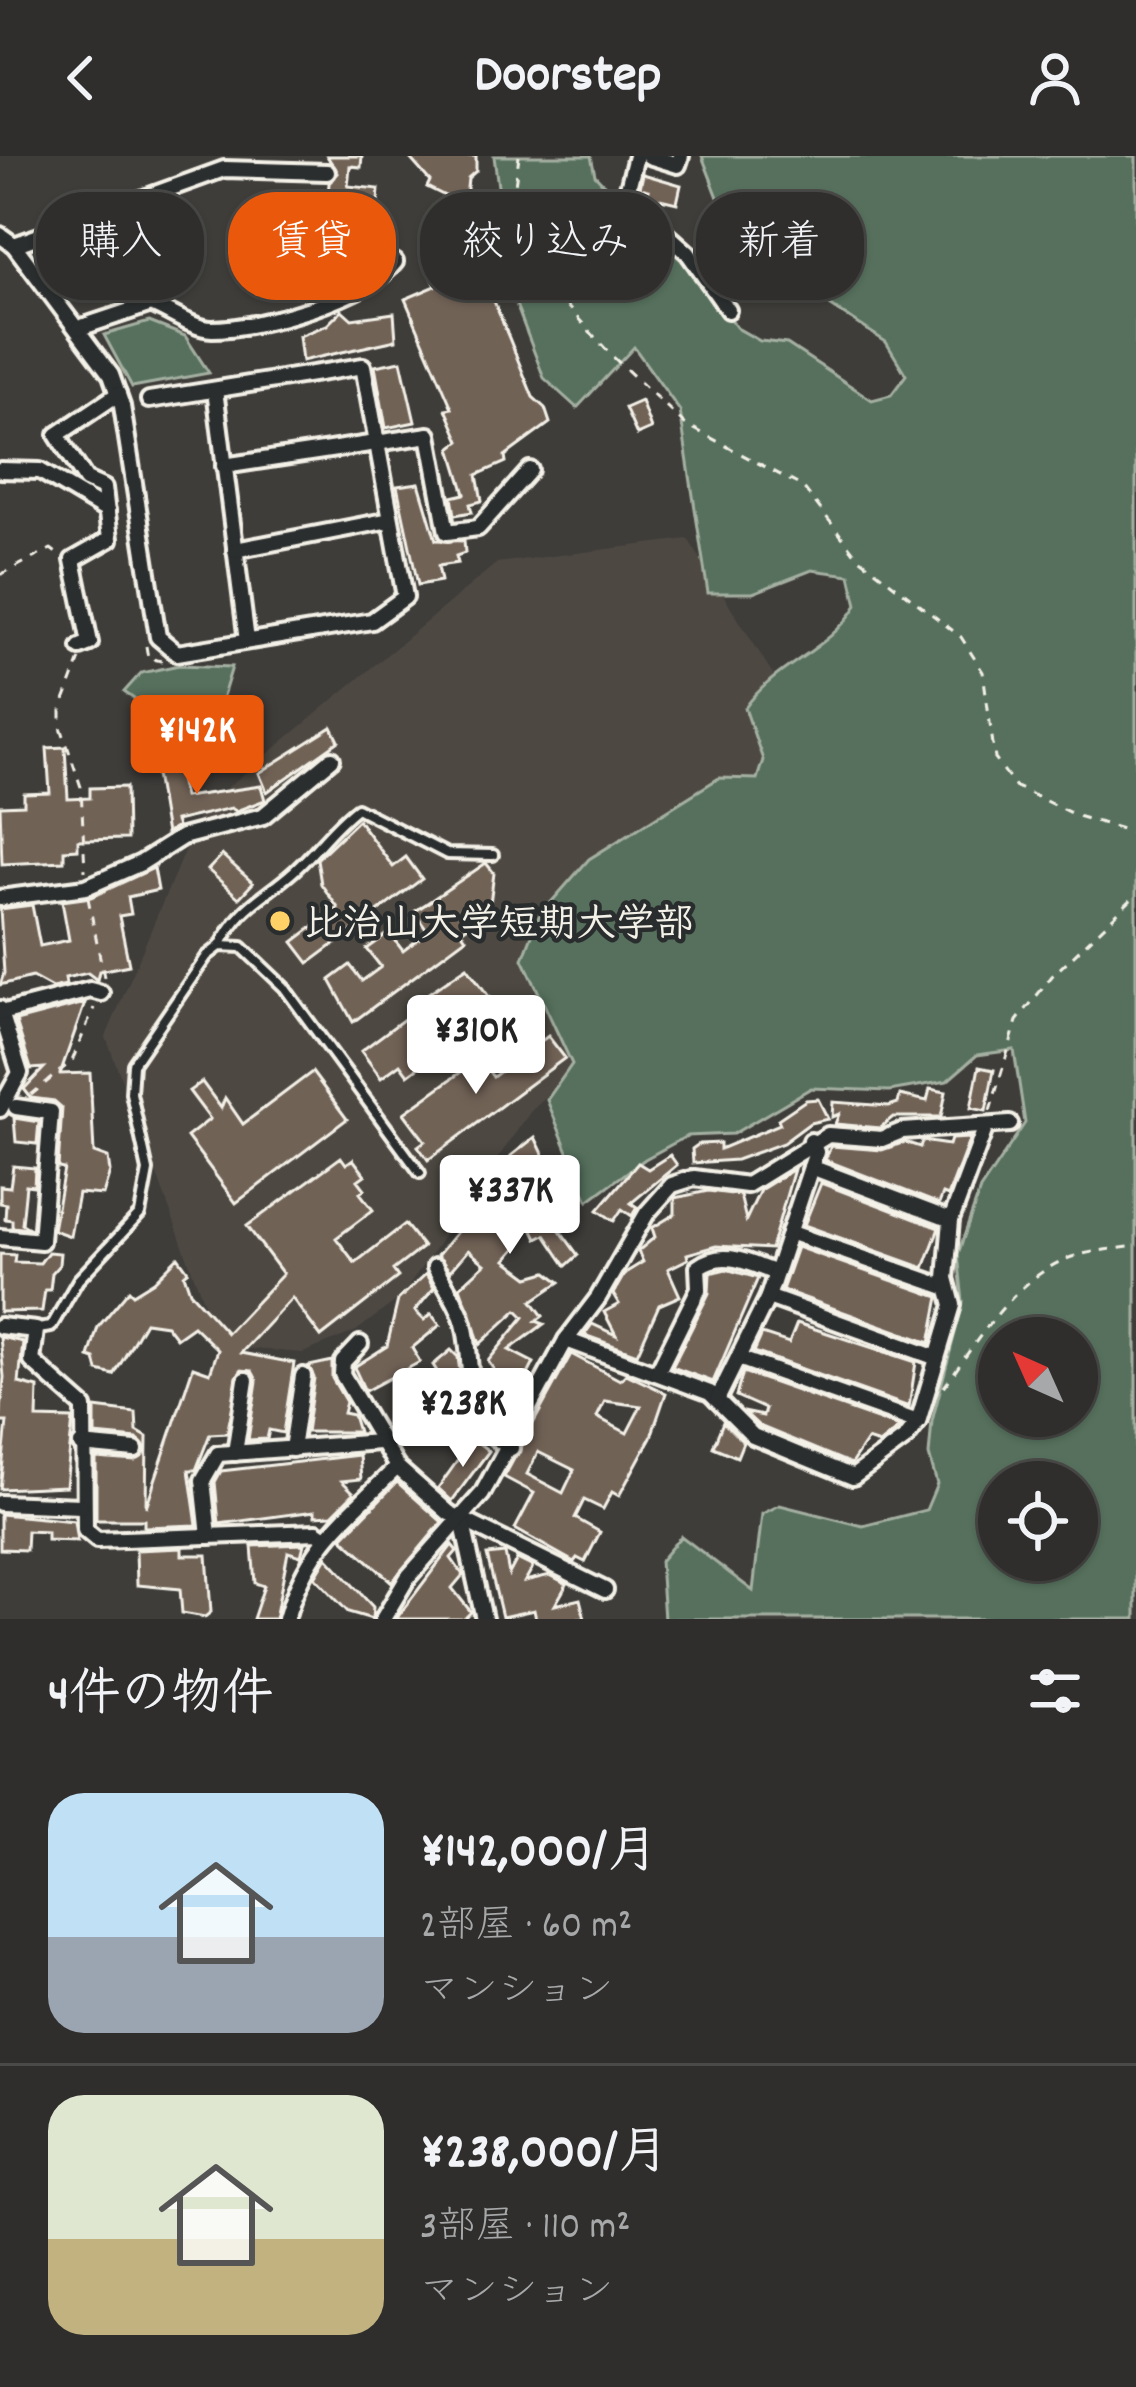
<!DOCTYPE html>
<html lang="ja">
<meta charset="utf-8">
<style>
:root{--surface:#2f2e2c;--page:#373634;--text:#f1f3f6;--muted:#a7a8a9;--line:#4a4a48;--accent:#ea580c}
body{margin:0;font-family:Dekko,"Klee One",sans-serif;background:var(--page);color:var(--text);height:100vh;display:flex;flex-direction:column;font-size:45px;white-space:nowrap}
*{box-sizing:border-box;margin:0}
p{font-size:39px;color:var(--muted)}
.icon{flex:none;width:66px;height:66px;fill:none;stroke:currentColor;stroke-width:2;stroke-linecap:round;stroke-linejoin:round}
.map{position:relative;height:1463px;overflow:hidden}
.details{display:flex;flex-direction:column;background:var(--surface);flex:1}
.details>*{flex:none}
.banner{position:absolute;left:36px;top:36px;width:1065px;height:108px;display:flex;gap:24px}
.needle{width:78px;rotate:315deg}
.tools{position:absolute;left:978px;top:1161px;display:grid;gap:24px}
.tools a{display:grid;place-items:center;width:120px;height:120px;border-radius:50%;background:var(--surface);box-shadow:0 3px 9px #0004,0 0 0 3px var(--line);font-size:60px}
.price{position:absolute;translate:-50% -102px;padding:0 27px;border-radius:12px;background:#fff;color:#222;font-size:39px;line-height:78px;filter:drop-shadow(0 3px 6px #0008)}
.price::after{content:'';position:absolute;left:50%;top:72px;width:36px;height:27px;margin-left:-18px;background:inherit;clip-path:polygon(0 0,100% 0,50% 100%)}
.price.current{background:var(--accent);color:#fff}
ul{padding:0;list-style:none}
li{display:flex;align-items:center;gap:36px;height:300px;padding:0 48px}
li+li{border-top:3px solid var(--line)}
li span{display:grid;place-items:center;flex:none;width:336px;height:240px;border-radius:36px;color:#555}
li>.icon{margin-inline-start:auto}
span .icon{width:144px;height:144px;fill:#fffc;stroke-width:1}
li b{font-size:51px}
h2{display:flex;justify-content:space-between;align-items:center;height:144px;padding:0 48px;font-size:51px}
.chip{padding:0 42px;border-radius:48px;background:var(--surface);box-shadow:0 3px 9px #0004,0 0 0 3px var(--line);font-size:42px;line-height:108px}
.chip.current{background:var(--accent);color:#fff}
header{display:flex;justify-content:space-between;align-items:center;height:156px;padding:0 48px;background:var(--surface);font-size:54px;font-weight:800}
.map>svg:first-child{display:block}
.built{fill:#4e4843}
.green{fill:#56705d;stroke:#a5b0a2;stroke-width:3;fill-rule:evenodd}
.building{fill:#716257;stroke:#f4f1e8;stroke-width:3;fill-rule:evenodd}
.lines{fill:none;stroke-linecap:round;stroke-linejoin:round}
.lane-casing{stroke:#f4f1e8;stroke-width:16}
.street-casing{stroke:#f4f1e8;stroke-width:22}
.path{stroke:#f4f1e8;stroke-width:3;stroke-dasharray:9 9;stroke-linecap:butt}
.lane{stroke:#2a2d2e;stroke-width:8}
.street{stroke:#2a2d2e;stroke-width:14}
.poi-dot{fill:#ffd166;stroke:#2a2d2e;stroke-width:4.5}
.labels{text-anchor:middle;stroke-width:9;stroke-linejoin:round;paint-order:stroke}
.poi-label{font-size:39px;font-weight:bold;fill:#f4f1e8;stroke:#2a2d2e;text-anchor:start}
</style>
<header><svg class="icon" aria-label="back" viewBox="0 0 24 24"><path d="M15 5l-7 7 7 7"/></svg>Doorstep<svg class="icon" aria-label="person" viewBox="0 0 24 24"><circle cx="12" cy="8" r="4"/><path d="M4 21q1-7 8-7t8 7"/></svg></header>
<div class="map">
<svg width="1136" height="1463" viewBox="0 0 1136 1463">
<rect width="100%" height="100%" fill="#3f3d3a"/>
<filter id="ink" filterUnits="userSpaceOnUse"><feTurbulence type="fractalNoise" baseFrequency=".00833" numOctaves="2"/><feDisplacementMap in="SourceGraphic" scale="24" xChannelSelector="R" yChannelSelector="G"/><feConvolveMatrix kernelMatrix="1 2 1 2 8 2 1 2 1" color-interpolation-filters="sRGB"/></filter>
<g filter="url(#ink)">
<polygon class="built" points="688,383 818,590 588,896 530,956 401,1141 356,1175 303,1197 220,1190 106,881 202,653 497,407"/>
<g class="green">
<path d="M494 0H591L595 19 661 89 683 102 737 172 760 185 787 188 872 244 891 239 906 219 886 186 813 138 726 62 702 0H1136V1463H664L660 1405 681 1380 753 1435 762 1358 780 1349 863 1370 926 1354 937 1328 929 1299 932 1265 963 1146 958 1098 980 1034 1025 967 1014 894 977 899 947 925 889 935 811 932 733 978 687 980 645 1003 588 1045 547 944 572 908 523 803 539 760 589 703 719 622 757 623 763 604 745 552C775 508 830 495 857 449L850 419 812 414 753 437H708L680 255 634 191 577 252 544 222 512 138ZM999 1182H1077V1260H999ZM999 1326H1077V1404H999Z"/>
<polygon points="149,166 185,180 209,217 132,231 104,179"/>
<polygon points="179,509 232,511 220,550 184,549 166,565 124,536 141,517"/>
</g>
<g class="building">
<polygon points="327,0 362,0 361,11 350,10 348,30 379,33 373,111 341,113 341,127 332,130 321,130 329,27 338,17"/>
<polygon points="408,0 476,0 476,15 468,22 462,83 448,95 432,82 441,74 433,65 441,58 434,50 445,40 427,31 430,25"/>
<polygon points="643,18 681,29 677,47 647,40 649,34 640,32"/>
<polygon points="449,116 454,127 471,119 485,123 533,241 545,252 550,267 505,300 506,306 477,319 482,345 470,348 472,356 455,359 452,341 465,338 451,292 460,285 446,253 452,252 405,143 436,130 433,123"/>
<polygon points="342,154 352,163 394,157 396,184 302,205 299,180 327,169"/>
<polygon points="401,205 415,266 386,272 375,210"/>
<polygon points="641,245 651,273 637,279 625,252"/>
<polygon points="419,327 436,384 464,385 465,397 456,400 458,407 438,410 441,425 418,429 397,330"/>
<polygon points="332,571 339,585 267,636 259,617"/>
<polygon points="65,591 68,643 90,642 90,632 126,631 127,683 78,684 78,693 64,694 64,705 2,708 0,650 24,649 24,638 50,637 47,592"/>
<polygon points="176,604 184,641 261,630 265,644 236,655 231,652 175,665 177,671 166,678 154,606"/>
<polygon points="358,664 393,711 406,701 422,723 309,807 293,786 338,752 321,728 317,703"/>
<polygon points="222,699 253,727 239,742 208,714"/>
<polygon points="486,707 494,717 489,755 461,775 466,782 353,866 330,824 350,809 362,825 381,811 367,793 389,777 403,795 428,776 414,756"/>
<polygon points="154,712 158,734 128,741 131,758 119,760 129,809 99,815 97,824 88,817 65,822 66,829 52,832 32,821 0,829 4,817 0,753 32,749 40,790 69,784 62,745 91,741"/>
<polygon points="467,811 498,853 408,919 400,908 381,922 361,895 415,855 411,849"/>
<polygon points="85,847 60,918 90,917 94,997 108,1002 110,1016 103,1039 78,1037 70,1080 53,1074 64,1013 58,1012 62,952 54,945 31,942 24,933 44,912 31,913 16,865"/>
<polygon points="548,880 565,902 428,1004 418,990 425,985 404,957 479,903 493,921"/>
<polygon points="979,911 994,914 986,955 971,952"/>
<polygon points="312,916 347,963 236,1047 187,981 210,963 189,935 202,926 221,952 225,942 243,968"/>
<polygon points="930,933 946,936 941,961 893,961 880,972 835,968 839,958 832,961 833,946 889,950 898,947 900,939 927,945"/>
<polygon points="818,943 828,963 810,967 783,987 736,1004 693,1007 692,993 699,988 720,987 720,993 780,968 778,963 806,944"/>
<polygon points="14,962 39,966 37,988 16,986"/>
<polygon points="535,981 546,1004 541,1008 570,1064 557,1070 578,1099 566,1110 545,1079 537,1083 527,1062 503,1077 518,1090 506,1104 529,1121 547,1116 560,1126 532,1145 543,1160 536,1165 544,1168 509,1194 534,1207 515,1244 488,1205 524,1161 517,1154 480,1188 460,1131 485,1108 468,1094 450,1115 437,1100 474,1055 478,1047 472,1043 501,1021 511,1000"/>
<polygon points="970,982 948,1040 943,1038 939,1048 825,1004 831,990 882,994 905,986 920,991 922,985 949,989 951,983"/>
<polygon points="670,999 677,1009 631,1047 637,1051 632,1060 622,1053 614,1065 598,1054 638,1007 648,1013"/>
<polygon points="341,1001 346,1008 353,1003 365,1019 358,1024 365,1033 360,1037 373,1054 336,1082 355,1107 405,1068 423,1091 393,1114 398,1121 321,1181 292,1142 241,1197 294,1207 283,1277 269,1274 267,1283 248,1284 257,1225 252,1215 241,1214 227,1277 210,1278 196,1314 189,1314 197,1369 144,1371 144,1364 96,1364 96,1302 135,1305 146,1294 137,1283 95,1279 95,1252 136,1257 137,1275 147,1281 146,1351 193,1211 210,1217 218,1194 193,1170 176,1182 166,1169 145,1166 114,1219 98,1215 95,1203 89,1201 98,1171 129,1134 133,1138 154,1125 178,1101 188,1115 184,1118 190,1136 227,1177 283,1118 247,1070"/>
<polygon points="13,1010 35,1012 34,1030 26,1029 22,1068 31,1073 12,1071 12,1064 5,1063 6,1048 0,1047 0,1030 10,1031"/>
<polygon points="794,1013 771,1093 716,1090 687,1098 688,1103 668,1113 680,1140 659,1149 637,1198 584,1179 592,1168 616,1179 604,1156 619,1148 613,1138 625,1117 643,1106 638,1095 655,1081 652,1072 675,1058 675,1042 708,1035 740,1039 746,1064 760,1034"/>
<polygon points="821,1027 939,1072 924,1112 804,1069"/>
<polygon points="797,1091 939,1141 930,1187 782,1134"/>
<polygon points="48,1096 60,1097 59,1109 52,1117 50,1134 45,1134 42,1155 0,1156 0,1098 15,1099 14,1106 40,1107"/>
<polygon points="726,1113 758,1122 713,1226 672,1211 709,1137 710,1117"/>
<polygon points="426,1118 434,1132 415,1155 424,1164 431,1158 440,1169 412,1192 420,1206 365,1235 354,1211 387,1190 398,1144"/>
<polygon points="797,1167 916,1206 909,1251 754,1196 762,1178 789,1187"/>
<polygon points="0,1181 23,1186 19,1227 38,1232 37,1262 73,1263 66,1330 0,1333 7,1266 0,1266 4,1221"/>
<polygon points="451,1194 458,1201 464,1248 453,1250 449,1234 433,1209"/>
<path d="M571 1198 620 1224 626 1218 666 1237 651 1281 619 1340 612 1336 603 1353 584 1344 575 1362 600 1376 585 1406 577 1402 574 1406 515 1373 534 1337 504 1321ZM605 1245 641 1250 627 1277 597 1261ZM538 1296 574 1314 563 1337 527 1318Z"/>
<polygon points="332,1205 332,1222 346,1246 343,1257 353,1259 358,1276 306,1276 314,1222 309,1210"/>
<polygon points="743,1216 900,1271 879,1288 867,1284 851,1308 759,1270 744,1256 763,1260 765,1253 736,1240"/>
<polygon points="723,1266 743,1286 737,1301 713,1291"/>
<polygon points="473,1283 489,1295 452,1345 438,1332"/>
<polygon points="359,1299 361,1323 342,1325 354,1337 332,1359 315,1360 315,1355 219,1368 215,1326 221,1315"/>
<polygon points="397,1326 442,1366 392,1426 342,1382"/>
<polygon points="0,1358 74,1365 77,1385 47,1384 47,1376 27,1375 26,1394 0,1393"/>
<polygon points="304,1388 301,1400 288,1396 275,1463 253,1463 264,1430 255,1427 252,1390"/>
<polygon points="452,1389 457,1395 451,1402 463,1419 452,1432 471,1456 464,1463 396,1463"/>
<polygon points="182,1392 182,1399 207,1399 211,1456 205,1461 182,1457 180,1433 137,1429 136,1394"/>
<polygon points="505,1397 509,1418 517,1403 533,1411 525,1425 550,1419 567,1428 555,1449 580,1443 585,1463 536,1463 534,1454 502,1461 487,1399"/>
<polygon points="327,1401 373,1451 372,1463 348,1456 315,1421"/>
</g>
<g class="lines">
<g class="lane-casing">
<g id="lane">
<path d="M220 790C241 748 263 743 295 714 317 694 332 671 357 652L447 698 493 699"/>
<polyline points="38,1173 51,1171 78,1124 140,1058 148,1015 131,937 133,908 207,800 220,790 242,791 284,831 420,1017"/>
</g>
</g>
<g class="street-casing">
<g id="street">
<polyline points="636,0 627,36 632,47 688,97 728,154"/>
<polyline points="649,0 678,9 681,0"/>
<polyline points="0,79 14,89 111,219 122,250 158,481 177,497 372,465 405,441 363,210 149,244"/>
<polyline points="14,89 224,13 327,16"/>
<path d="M79 172 151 148C169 155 194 173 212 173 258 173 368 142 395 106"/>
<polyline points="215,234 247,485"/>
<polyline points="224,310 429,279 447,376 478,372 530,314"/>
<polyline points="0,314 40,315 107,355"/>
<polyline points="235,394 390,364"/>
<polyline points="80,491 90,487 73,404 110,383 104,332 86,324 57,279 118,238"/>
<polyline points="0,742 86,731 141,707 182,681 263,660 332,603"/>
<polyline points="0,853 20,917 0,953"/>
<polyline points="1,857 90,834 101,837"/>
<polyline points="811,1011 951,1064"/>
<polyline points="789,1076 948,1132"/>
<polyline points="0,1081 41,1085 51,956 16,951"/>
<path d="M435 1111C445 1130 461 1151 465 1172 475 1219 461 1266 511 1292"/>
<polyline points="768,1141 937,1202"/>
<polyline points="0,1170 36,1174 32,1205 84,1251 85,1374 97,1384 317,1376 326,1382"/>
<polyline points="566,1184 710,1237 753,1280 853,1321 906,1282 918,1266 953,1149 946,1122 951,1064 986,970"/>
<polyline points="360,1188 343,1206 342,1218 397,1311 449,1357 605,1434"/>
<polyline points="741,1203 918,1266"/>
<path d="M657 1217 699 1132 698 1111C723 1092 749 1107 776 1117"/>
<polyline points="717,1244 768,1141 816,996 811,985"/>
<polyline points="81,1289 135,1294"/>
<polyline points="292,1293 303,1220"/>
<polyline points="235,1297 246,1224"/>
<polyline points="0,1347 81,1350"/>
<polyline points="462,1364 484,1463"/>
<polyline points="209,1380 203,1324 218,1298 379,1286"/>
<path d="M286 1463C307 1389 344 1364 397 1311"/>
<polyline points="383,1463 408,1421 482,1338 566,1184 598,1142 647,1057 672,1029 694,1022 747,1029 828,979 882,983 902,975 1010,968"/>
</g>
</g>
<g class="path">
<polyline points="519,0 515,29 522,79 539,119 612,200 685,268 803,331 857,400 961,481 983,516 995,603 1016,631 1077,660 1136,677"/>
<polyline points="0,419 51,393 60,400"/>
<polyline points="146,490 148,502 162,505"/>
<polyline points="80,503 61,553 61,571 81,631 85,715"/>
<polyline points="88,742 104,821"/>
<polyline points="31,939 72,905 94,852"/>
<polyline points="990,955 1017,865 1052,820 1136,739"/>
<path d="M944 1231C978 1184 1019 1114 1079 1099 1097 1094 1117 1093 1136 1090"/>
</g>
<use href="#lane" class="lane"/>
<use href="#street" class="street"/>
</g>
</g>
<circle class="poi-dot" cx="280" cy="765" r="12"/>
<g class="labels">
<g class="poi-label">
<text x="304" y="779">比治山大学短期大学部</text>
</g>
</g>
</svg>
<div class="tools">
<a><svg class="needle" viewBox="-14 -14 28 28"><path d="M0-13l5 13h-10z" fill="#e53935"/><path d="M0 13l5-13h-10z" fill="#a7a8a9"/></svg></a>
<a><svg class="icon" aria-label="locate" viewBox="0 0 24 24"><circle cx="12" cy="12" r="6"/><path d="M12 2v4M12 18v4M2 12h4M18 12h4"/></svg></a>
</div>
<b class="price current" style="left:197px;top:641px">¥142K</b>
<b class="price" style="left:476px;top:941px">¥310K</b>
<b class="price" style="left:510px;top:1101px">¥337K</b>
<b class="price" style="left:463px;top:1314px">¥238K</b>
<div class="banner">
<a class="chip">購入</a>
<a class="chip current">賃貸</a>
<a class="chip">絞り込み</a>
<a class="chip">新着</a>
</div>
</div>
<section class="details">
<h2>4件の物件<svg class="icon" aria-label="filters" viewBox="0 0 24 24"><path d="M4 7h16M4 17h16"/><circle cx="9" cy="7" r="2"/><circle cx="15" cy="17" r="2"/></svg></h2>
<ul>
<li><span style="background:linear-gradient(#bfe0f5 60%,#9aa5b1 0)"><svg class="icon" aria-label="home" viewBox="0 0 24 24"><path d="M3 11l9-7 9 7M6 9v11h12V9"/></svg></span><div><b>¥142,000/月</b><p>2部屋 · 60 m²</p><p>マンション</p></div></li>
<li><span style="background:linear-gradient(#dfe7d0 60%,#c2b280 0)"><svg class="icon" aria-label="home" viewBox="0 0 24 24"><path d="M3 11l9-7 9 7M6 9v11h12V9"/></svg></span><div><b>¥238,000/月</b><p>3部屋 · 110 m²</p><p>マンション</p></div></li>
</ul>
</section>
